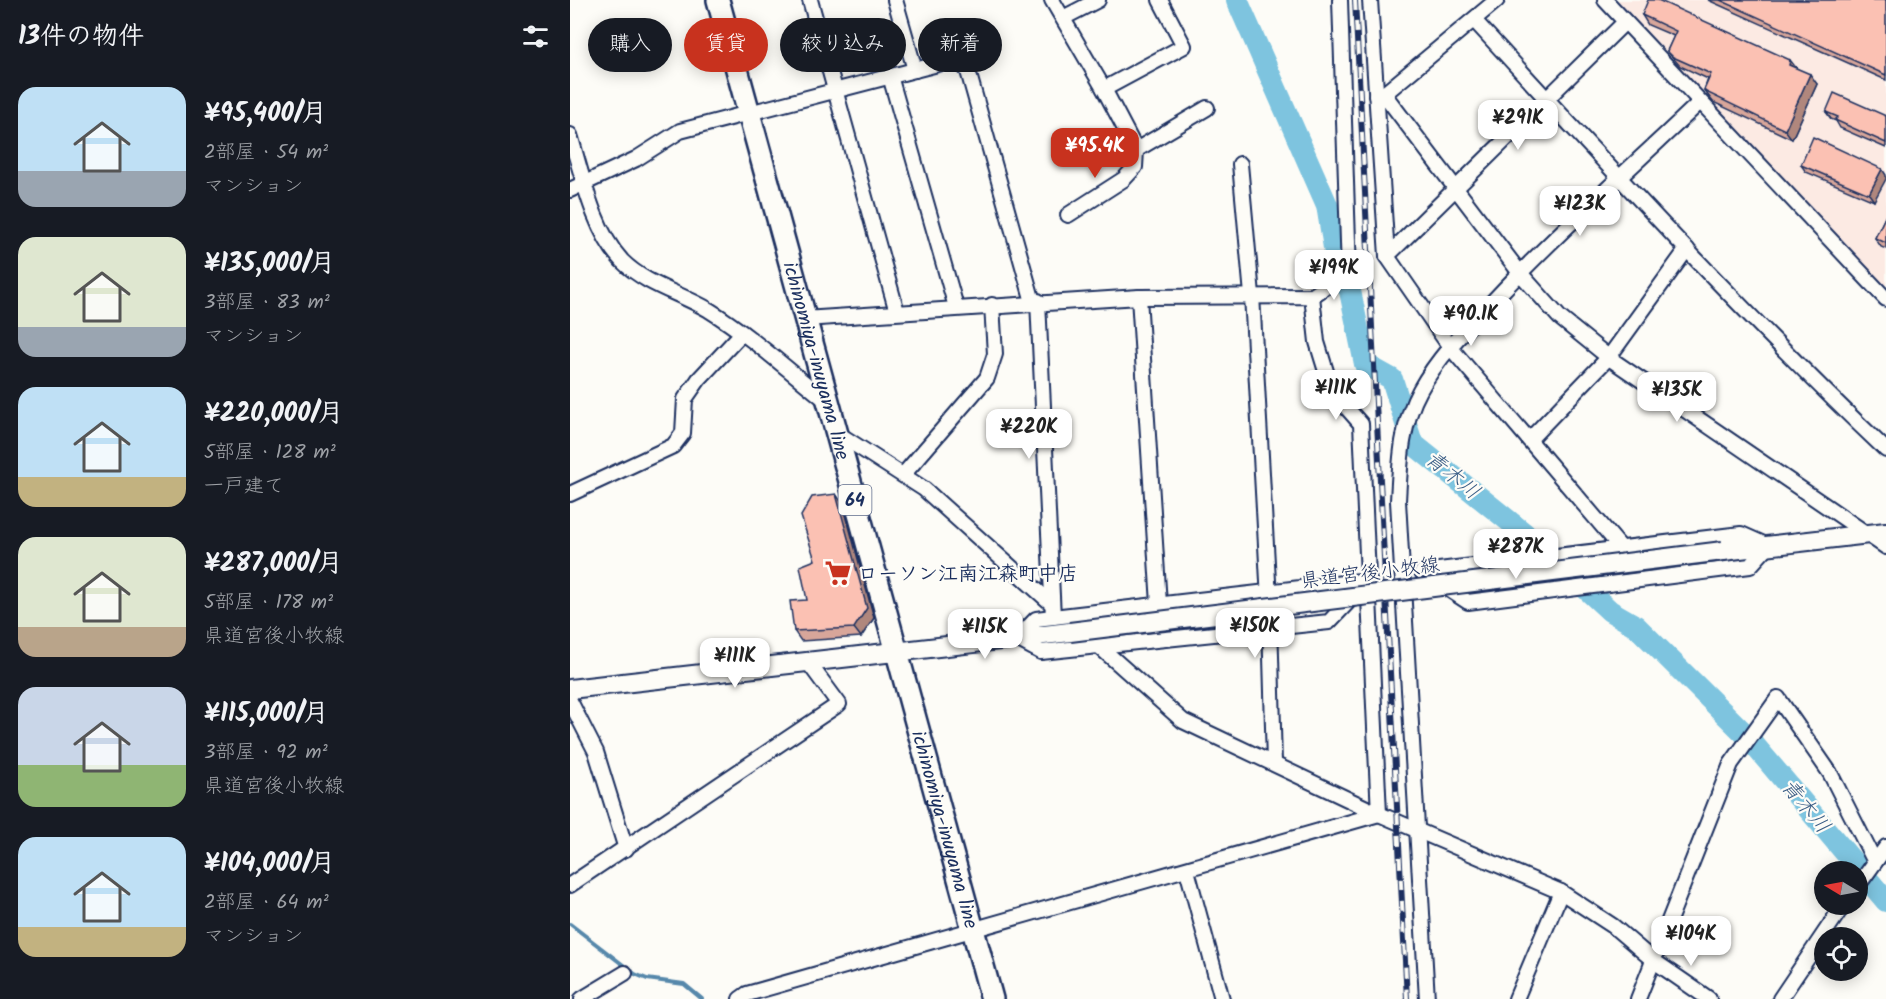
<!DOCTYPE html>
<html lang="ja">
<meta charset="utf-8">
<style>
:root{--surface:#171b24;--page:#242831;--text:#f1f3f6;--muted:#9ea1a6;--accent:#c8321e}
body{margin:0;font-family:Kalam,"Klee One",sans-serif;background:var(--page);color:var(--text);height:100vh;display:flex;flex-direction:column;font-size:22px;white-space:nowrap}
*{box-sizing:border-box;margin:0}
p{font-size:20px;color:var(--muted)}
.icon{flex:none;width:33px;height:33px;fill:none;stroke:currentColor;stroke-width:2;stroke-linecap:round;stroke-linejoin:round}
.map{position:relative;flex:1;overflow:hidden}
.sheet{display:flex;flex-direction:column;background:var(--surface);width:570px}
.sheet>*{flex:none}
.top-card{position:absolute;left:18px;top:18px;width:570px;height:54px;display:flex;gap:12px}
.needle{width:39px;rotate:280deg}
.fabs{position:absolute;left:1244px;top:861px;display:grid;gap:12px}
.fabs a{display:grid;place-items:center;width:54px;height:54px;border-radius:50%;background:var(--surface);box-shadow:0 3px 15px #0003;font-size:30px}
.price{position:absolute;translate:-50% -51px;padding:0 14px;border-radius:12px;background:#fff;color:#222;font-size:20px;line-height:39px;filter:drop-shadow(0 2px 3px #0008)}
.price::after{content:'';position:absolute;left:50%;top:36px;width:18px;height:14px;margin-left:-9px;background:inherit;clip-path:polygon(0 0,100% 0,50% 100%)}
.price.on{background:var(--accent);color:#fff}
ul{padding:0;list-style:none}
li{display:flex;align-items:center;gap:18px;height:150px;padding:0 18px}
li span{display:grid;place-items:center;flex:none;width:168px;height:120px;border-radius:18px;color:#555}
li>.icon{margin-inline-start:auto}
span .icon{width:72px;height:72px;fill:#fffc;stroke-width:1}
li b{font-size:26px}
h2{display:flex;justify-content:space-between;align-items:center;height:72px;padding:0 18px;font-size:26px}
.tag{padding:0 21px;border-radius:27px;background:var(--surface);box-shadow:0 3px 15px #0003;font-size:21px;line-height:54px}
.tag.on{background:var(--accent);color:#fff}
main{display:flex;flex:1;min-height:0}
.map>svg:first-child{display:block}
.built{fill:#fceae3}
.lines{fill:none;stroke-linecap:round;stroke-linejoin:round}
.stream{stroke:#5688ab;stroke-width:4}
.river{stroke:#7ec4df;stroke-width:22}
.minor-casing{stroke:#1b2f5e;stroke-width:18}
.secondary-casing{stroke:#1b2f5e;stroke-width:22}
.primary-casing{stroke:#1b2f5e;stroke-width:26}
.minor{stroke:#fdfcf7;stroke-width:14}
.secondary{stroke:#fdfcf7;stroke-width:18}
.primary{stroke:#fdfcf7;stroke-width:21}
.rail-casing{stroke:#1b2f5e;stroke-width:6}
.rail{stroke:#fdfcf7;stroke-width:4;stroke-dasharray:11;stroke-linecap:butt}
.secondary-bridge-casing{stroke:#1b2f5e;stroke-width:22;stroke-linecap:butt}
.secondary-bridge{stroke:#fdfcf7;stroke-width:18}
.wall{fill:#d8a69a;stroke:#1b2f5e;stroke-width:1.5}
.shaded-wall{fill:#b0877d;stroke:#1b2f5e;stroke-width:1.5}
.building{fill:#fbc1b3;stroke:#1b2f5e;stroke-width:1.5}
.labels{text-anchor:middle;stroke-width:4.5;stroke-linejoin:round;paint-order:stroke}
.shield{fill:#fdfcf7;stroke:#5f6c8c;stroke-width:1.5}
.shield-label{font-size:18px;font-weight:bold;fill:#1b2f5e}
.street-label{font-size:20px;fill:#1b2f5e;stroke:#fdfcf7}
.poi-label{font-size:20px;font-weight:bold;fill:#1b2f5e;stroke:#fdfcf7;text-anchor:start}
.water-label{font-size:21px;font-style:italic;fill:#395c85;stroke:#fdfcf7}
</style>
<main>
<section class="sheet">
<h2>13件の物件<svg class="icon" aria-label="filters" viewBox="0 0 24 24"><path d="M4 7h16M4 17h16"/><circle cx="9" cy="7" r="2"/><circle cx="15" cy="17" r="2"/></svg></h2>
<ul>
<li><span style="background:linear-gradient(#bfe0f5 70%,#9aa5b1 0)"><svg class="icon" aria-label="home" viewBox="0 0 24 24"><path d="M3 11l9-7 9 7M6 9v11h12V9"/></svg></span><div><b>¥95,400/月</b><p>2部屋 · 54 m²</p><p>マンション</p></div></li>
<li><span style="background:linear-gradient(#dfe7d0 75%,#9aa5b1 0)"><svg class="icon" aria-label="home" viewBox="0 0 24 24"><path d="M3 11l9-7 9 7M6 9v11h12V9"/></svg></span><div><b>¥135,000/月</b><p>3部屋 · 83 m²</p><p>マンション</p></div></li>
<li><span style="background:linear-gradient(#bfe0f5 75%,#c2b280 0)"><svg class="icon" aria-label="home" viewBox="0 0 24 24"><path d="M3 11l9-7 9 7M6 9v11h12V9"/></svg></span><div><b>¥220,000/月</b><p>5部屋 · 128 m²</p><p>一戸建て</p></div></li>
<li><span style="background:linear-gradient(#dfe7d0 75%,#b9a48a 0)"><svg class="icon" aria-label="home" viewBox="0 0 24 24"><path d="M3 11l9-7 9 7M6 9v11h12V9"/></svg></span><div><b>¥287,000/月</b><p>5部屋 · 178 m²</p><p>県道宮後小牧線</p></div></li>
<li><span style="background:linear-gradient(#c9d6e8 65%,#8fb573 0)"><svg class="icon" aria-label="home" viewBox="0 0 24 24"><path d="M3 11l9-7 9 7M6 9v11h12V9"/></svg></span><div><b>¥115,000/月</b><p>3部屋 · 92 m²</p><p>県道宮後小牧線</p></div></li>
<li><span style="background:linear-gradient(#bfe0f5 75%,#c2b280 0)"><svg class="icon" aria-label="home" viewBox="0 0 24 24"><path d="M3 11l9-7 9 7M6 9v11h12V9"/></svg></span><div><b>¥104,000/月</b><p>2部屋 · 64 m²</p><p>マンション</p></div></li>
</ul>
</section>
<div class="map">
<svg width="1316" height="999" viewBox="0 0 1316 999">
<rect width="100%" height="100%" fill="#fdfcf7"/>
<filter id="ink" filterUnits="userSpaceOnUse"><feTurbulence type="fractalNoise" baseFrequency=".0167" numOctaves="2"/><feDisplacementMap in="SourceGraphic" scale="12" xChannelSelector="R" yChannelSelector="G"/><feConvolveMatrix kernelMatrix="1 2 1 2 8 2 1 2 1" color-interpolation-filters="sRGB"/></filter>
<g filter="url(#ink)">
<polygon class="built" points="1045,0 1316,0 1316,288"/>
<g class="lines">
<polyline class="stream" points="0,924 65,974 77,979 114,984 132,999"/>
<polyline class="river" points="667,0 757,205 767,266 780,291 795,364 822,379 842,443 970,546 1040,611 1066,626 1175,734 1316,901"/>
<g class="minor-casing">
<g id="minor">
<polyline points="240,0 327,312"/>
<polyline points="325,0 345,70"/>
<polyline points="482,0 534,89 614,46 590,0"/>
<polyline points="800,0 817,256 880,347 1051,548"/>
<polyline points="1035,0 1316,299"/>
<polyline points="493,18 528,0"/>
<path d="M904 20C1038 166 1172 313 1316 450"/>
<polyline points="320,76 386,307"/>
<polyline points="534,89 566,150 637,108"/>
<polyline points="814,94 950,273 990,318 1042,360 1316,547"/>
<polyline points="806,95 814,94 927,0"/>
<path d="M0 135C12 174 23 230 52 261 76 285 110 293 139 310 181 336 219 371 258 402"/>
<polyline points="670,164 682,295 699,599"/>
<polyline points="0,190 66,159 110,131 387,59 398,71 463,302"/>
<polyline points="498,215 554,179 565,167 566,150"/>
<polyline points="817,256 1055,22"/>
<polyline points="742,296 779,272 770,0"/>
<polyline points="569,297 589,604"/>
<polyline points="468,301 483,617"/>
<polyline points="234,319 569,297 742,296 747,342 762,391 791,424 809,814"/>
<polyline points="267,433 354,489 481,603"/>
<polyline points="959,440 1039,357 1117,249"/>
<polyline points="333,475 417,378 425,354 422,305"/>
<polyline points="0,494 103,446 113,433 115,399 129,379 172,333"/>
<polygon points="1171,534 1198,546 1180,566 898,602 852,572"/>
<polygon points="799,580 759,622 471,652 447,639 466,619"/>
<polyline points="700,621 704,763"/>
<polyline points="531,648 613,721 809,814 991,892 1043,926 1084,961 1139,999"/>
<polyline points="0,701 26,752 56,849"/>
<polyline points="617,870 652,999"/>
<polyline points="0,885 269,704 238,662"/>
<polyline points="1287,887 1316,847"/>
<polyline points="12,999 55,973"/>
<polyline points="170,999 177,994 809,814"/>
<path d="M857 999 828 501C830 463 831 424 850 390 869 355 898 327 925 299 990 230 1062 167 1130 102"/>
<polyline points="946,999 991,892"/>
<polyline points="1068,999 1161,764 1208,698 1260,773 1305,862"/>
<polyline points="1210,999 1274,904"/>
</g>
</g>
<g class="secondary-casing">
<g id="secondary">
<polyline points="1153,551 1316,532"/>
<polyline points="0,689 500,632"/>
</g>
</g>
<g class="primary-casing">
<g id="primary">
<path id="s1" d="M148 0 422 999"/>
</g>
</g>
<use href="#minor" class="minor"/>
<use href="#secondary" class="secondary"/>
<use href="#primary" class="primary"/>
<g class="rail-casing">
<polyline id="rail" points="785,0 837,999"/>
</g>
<use href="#rail" class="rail"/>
<g class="secondary-bridge-casing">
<polyline id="secondary-bridge" points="500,632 1153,551"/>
</g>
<use href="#secondary-bridge" class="secondary-bridge"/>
</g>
<g class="wall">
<polygon points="1138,0 1316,0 1316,80"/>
<polygon points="1072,15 1225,67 1247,84 1222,139 1143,102 1134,90 1138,79 1110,66 1097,51 1104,36 1078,25"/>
<polygon points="1256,112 1316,116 1316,148 1270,128 1266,121 1261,119"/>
<polygon points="1231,165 1312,169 1304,201 1236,172"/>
<polygon points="1316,215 1316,249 1311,247 1305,238"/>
<polygon points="273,504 304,618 291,637 231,641 224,631 237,600 245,560"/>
</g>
<g class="shaded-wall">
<polygon points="1220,60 1227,69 1219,65"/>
<polygon points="1240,74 1247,84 1222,139 1215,130"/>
<polygon points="1312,169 1316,175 1316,179 1304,201 1299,194"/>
<polygon points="266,494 273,504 304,618 291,637 284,628"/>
</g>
<g class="building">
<polygon points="1078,0 1088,0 1220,60 1219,65 1240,74 1215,130 1136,92 1134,90 1141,74 1103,57 1097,51 1106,31 1072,15"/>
<polygon points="1150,0 1316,0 1316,75"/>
<polygon points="1264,93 1316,116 1316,143 1265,120 1268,117 1256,112"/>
<polygon points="1243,137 1312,169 1299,194 1231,165"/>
<polygon points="1316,215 1316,243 1305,238"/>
<polygon points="266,494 297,608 284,628 224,631 220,601 237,600 230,566 245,560 231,516 242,497"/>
</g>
</g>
<defs>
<g id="supermarket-bare" transform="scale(2.07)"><path d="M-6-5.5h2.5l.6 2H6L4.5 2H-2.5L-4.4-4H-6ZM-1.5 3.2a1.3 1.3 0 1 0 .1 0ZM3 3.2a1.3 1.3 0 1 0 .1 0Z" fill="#c8321e" stroke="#fdfcf7" stroke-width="2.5" paint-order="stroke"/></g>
</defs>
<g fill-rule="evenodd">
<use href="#supermarket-bare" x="268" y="573"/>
</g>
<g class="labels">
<rect class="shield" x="268.5" y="485" width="33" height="30" rx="4.5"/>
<g class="shield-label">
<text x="285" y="506">64</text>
</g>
<g class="street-label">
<text dy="7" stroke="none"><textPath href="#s1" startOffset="374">ichinomiya-inuyama line</textPath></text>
<text transform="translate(800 572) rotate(-7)" y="7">県道宮後小牧線</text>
<text dy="7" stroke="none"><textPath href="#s1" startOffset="860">ichinomiya-inuyama line</textPath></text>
</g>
<g class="poi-label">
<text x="288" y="580">ローソン江南江森町中店</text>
</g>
<g class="water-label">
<text transform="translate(883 475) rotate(39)" y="7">青木川</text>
<text transform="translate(1236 806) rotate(50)" y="7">青木川</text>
</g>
</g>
</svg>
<div class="fabs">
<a><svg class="needle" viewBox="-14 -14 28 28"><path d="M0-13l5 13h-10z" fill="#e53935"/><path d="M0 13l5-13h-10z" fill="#9ea1a6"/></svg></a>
<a><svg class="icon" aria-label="locate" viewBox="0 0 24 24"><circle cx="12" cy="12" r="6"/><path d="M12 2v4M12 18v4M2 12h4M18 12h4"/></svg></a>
</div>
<b class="price" style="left:948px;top:151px">¥291K</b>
<b class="price on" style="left:525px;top:179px">¥95.4K</b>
<b class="price" style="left:1010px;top:237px">¥123K</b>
<b class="price" style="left:764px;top:301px">¥199K</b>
<b class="price" style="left:901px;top:347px">¥90.1K</b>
<b class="price" style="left:766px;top:421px">¥111K</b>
<b class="price" style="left:1107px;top:423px">¥135K</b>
<b class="price" style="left:459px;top:460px">¥220K</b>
<b class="price" style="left:946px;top:580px">¥287K</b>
<b class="price" style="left:685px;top:659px">¥150K</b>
<b class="price" style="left:415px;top:660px">¥115K</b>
<b class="price" style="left:165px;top:689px">¥111K</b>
<b class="price" style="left:1121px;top:967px">¥104K</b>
<div class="top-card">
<a class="tag">購入</a>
<a class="tag on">賃貸</a>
<a class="tag">絞り込み</a>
<a class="tag">新着</a>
</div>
</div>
</main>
